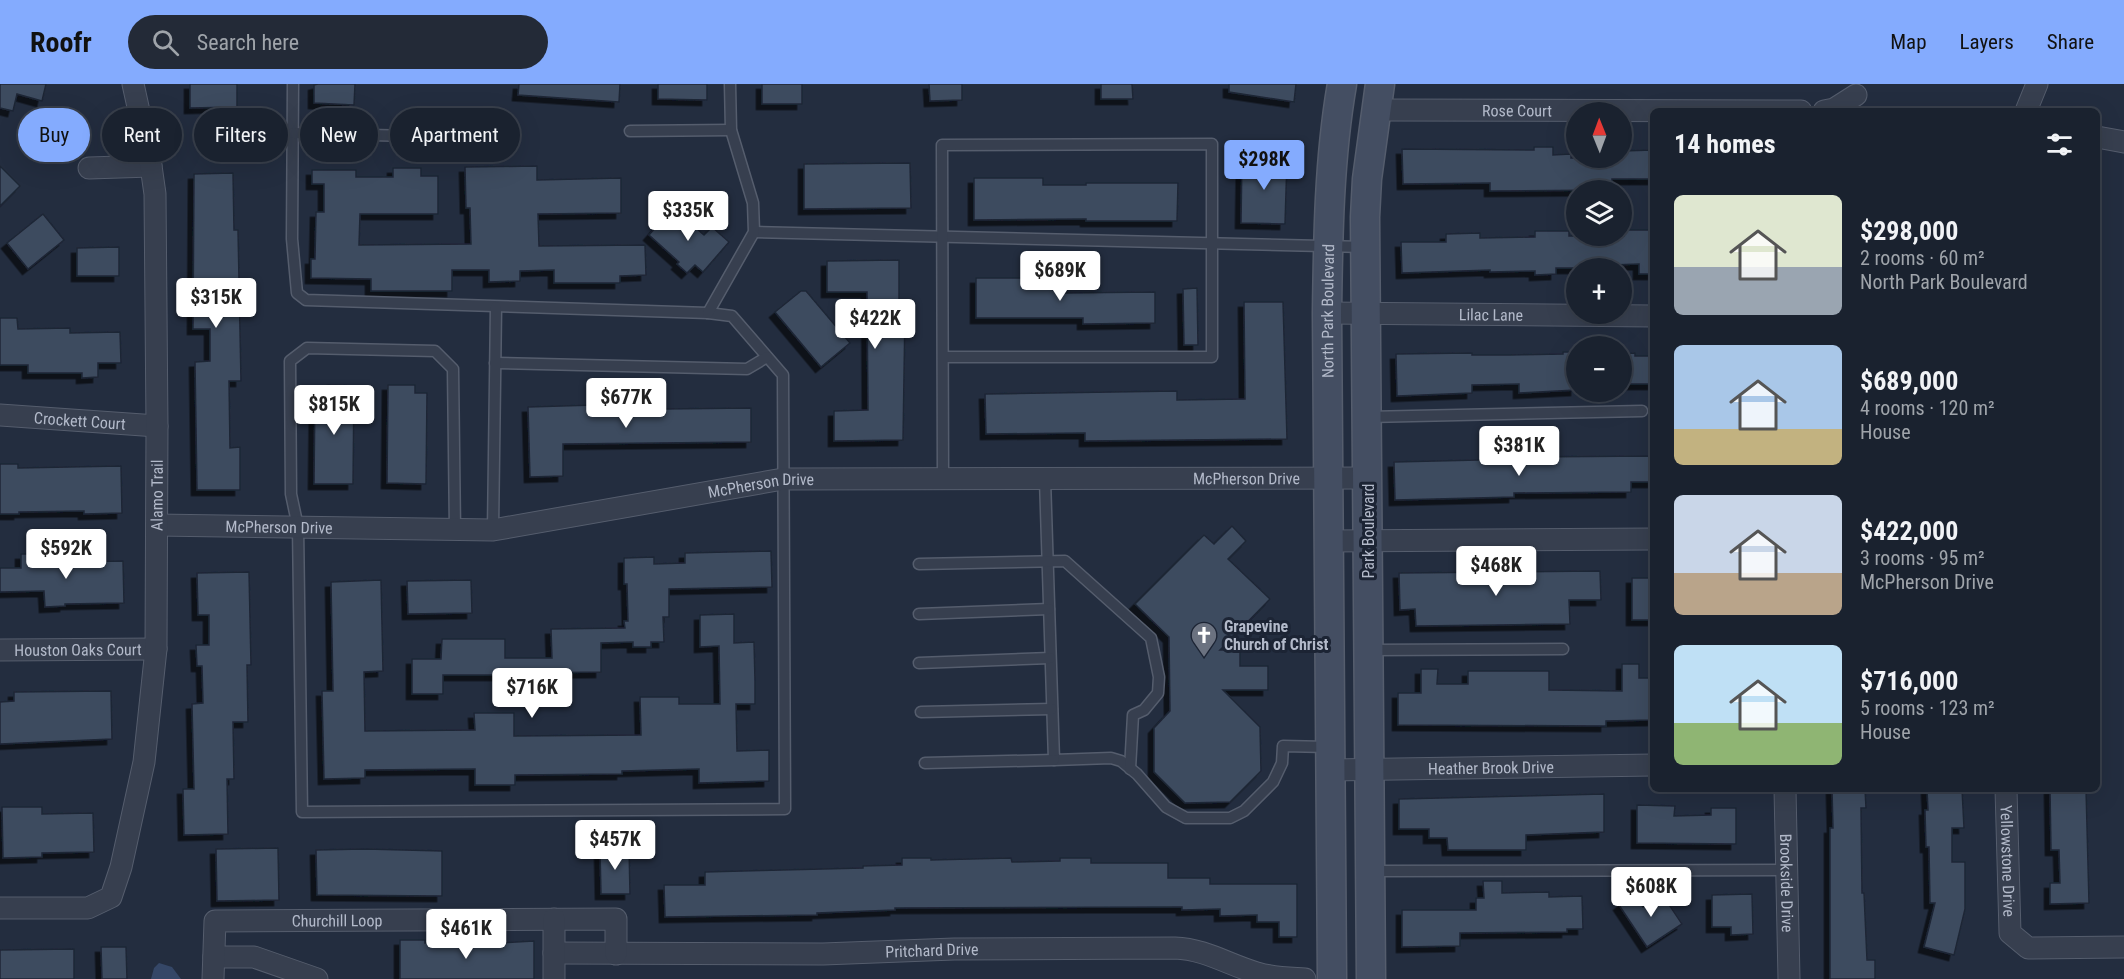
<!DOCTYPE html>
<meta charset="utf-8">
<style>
:root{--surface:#1a222f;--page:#232a37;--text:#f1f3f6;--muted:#9fa4aa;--line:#383f4b;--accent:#84abfe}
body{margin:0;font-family:"Roboto Condensed",sans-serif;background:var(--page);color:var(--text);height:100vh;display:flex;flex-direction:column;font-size:22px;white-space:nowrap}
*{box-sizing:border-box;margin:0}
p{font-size:20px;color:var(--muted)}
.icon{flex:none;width:33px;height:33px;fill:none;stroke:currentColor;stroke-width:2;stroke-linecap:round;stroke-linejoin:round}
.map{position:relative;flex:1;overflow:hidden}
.panel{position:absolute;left:1650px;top:24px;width:450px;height:684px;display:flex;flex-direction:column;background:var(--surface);border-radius:9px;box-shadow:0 6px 24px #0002,0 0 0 2px var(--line)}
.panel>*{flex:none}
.guide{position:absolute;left:18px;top:24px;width:570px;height:54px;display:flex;gap:12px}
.needle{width:39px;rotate:359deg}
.controls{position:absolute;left:1566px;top:18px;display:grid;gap:12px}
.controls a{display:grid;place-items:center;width:66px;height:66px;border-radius:50%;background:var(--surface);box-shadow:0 6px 24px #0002,0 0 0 2px var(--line);font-size:30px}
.price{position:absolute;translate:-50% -51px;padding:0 14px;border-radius:6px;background:#fff;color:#222;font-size:20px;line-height:39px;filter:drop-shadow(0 2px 3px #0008)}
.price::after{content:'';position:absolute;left:50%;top:36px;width:18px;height:14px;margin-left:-9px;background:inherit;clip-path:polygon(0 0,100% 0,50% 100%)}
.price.selected{background:var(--accent);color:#111}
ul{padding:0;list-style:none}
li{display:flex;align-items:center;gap:18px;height:150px;padding:0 24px}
li span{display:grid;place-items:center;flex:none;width:168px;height:120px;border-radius:9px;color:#555}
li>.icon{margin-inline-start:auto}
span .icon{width:72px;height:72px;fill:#fffc;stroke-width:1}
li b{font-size:26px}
h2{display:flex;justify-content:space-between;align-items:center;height:72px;padding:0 24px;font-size:26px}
.chip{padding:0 21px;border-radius:27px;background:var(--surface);box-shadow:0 6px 24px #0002,0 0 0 2px var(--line);font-size:21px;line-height:54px}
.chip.selected{background:var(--accent);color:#111}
header{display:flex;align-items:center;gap:36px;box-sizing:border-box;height:84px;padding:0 30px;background:var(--accent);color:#111}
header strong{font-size:28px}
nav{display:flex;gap:33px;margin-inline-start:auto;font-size:21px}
.search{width:420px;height:54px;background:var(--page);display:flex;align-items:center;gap:15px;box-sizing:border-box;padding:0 21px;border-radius:33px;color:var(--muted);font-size:22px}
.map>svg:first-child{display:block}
.water{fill:#354767}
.building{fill:#3e4b5f;stroke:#1e2636;stroke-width:1.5;filter:url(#shadow)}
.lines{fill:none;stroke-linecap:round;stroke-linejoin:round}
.service-casing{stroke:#555d6d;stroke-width:13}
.minor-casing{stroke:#555d6d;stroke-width:23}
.secondary-casing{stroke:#555d6d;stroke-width:31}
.service{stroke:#373f4f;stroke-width:10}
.minor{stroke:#373f4f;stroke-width:21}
.secondary{stroke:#444e62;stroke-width:28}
.labels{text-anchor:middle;stroke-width:6;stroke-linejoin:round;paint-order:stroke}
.street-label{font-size:16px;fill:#b3baca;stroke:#1c2434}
.poi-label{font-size:16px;font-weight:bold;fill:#b3baca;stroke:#1c2434;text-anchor:start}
</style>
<header>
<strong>Roofr</strong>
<div class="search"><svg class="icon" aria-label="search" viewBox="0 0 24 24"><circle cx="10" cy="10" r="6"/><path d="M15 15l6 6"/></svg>Search here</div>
<nav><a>Map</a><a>Layers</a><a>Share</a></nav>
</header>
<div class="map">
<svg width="2124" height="895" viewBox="0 0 2124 895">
<defs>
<filter id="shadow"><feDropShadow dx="-5.5" dy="5.5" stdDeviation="0" flood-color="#0009"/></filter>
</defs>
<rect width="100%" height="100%" fill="#232d3f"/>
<polygon class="water" points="159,879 172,883 181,895 151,895 154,884"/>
<g class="building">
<polygon points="0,0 46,0 42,17 17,10 13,27 0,24"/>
<polygon points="190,0 237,0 237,23 190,24"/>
<polygon points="318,0 355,0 354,21 314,19 314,1"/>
<polygon points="519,0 620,0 619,18 518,11"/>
<polygon points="658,0 707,0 707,16 658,15"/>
<rect x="762" y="0" width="40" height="20"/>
<polygon points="929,0 962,0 962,16 930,17"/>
<polygon points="1101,0 1132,0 1133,15 1101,15"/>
<polygon points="1229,0 1296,0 1294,18 1229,8"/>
<polygon points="1534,63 1553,63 1553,71 1571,70 1571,74 1622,74 1622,67 1653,66 1653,95 1612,95 1612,106 1490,107 1490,99 1403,100 1402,65 1534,66"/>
<polygon points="1242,74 1287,75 1285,140 1241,139"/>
<polygon points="910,79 911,124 804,125 804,80"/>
<polygon points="0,82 20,102 0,122"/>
<polygon points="537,82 537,96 621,94 621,129 538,130 539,162 645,161 646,191 620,192 620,199 554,199 554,186 520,187 520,197 489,198 489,186 452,186 452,207 371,207 371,195 311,194 311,175 315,175 316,128 324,128 324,100 312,100 312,86 356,86 356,93 393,93 393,84 421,84 421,92 438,92 438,130 360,130 359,161 471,160 470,124 466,124 465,83"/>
<polygon points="233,89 234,146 238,146 241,297 229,297 230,364 240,363 240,406 197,406 195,278 210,277 210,245 193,245 194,90"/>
<polygon points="974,94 1043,94 1043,101 1086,101 1086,99 1178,99 1177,137 1086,137 1086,135 974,136"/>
<polygon points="673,124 704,151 712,143 729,158 703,188 695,181 687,189 677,180 679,178 649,151"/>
<polygon points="43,130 64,156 28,185 7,159"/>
<polygon points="1624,146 1653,146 1653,190 1639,190 1639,180 1612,181 1612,184 1556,184 1556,190 1535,191 1535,187 1490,188 1490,186 1402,189 1401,158 1446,158 1446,150 1480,149 1480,154 1535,153 1535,147 1569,147 1569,152 1624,152"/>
<polygon points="119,163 119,192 77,192 77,164"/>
<polygon points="899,176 899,228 905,228 903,356 834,357 834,327 868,326 867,208 827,208 827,177"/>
<polygon points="976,194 1064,194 1064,209 1155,208 1155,239 1083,240 1083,234 976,234"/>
<polygon points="1197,204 1198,261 1184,261 1183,205"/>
<polygon points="801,207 806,207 850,259 821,283 775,228"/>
<polygon points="1244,218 1283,218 1287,355 1085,357 1085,349 986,350 985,310 1177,307 1177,316 1245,315"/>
<polygon points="0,234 17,234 18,245 70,244 70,249 120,248 121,279 98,279 98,293 82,294 82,289 28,289 28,281 0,281"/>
<polygon points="1563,268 1576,268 1576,306 1519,309 1519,300 1472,301 1472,309 1397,312 1396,270 1472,269 1472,271 1510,271 1563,270"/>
<polygon points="1635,269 1635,272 1653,272 1653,300 1622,300 1622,270"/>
<polygon points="327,301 354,302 353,400 314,400 315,309 327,309"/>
<polygon points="388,301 415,301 415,309 427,309 426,400 387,399"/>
<polygon points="663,319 663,325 751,324 751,358 563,360 563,392 530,393 528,323"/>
<polygon points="1653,372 1653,398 1631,398 1631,408 1514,409 1514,413 1395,416 1394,378 1521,375 1521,373"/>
<polygon points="0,380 18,380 18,384 121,382 122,429 84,430 84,427 19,428 19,430 0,430"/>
<polygon points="1232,442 1246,457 1228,475 1270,515 1220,566 1240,566 1240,582 1268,582 1268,606 1223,606 1260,643 1261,687 1230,718 1185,719 1154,688 1154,644 1170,627 1169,553 1135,520 1204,451 1214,460"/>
<polygon points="771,467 772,503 669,505 669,533 663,533 664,558 651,558 651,563 633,563 633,558 601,559 601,588 532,589 533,610 502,610 502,591 443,591 443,610 412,610 412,575 441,575 442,555 505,555 505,574 552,574 551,545 625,544 624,537 628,537 627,500 624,500 624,474 654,473 654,480 685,479 685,469"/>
<polygon points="21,470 64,470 64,478 123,477 124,519 65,520 65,522 45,523 44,507 0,508 0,484 21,484"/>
<polygon points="1600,487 1601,516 1569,516 1570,540 1416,542 1415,525 1400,526 1399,489"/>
<polygon points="249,488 251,581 247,581 248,638 233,638 234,695 227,695 228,750 184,751 183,705 194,705 192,620 203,619 202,582 197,582 196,561 209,561 209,531 198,531 197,489"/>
<rect x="1632" y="494" width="21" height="42"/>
<polygon points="381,496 383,587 364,588 365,647 475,646 474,629 514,629 514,652 641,651 640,613 679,613 679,620 720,620 719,562 700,563 700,531 734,530 734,559 754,558 755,597 755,620 736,620 737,667 769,666 769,697 699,699 699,685 622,687 622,690 515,691 515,701 475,701 475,685 365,686 365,694 324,695 322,607 333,607 331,498"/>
<polygon points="471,496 472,529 408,530 407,497"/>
<polygon points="1622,580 1639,580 1639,594 1653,594 1653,636 1606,637 1606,642 1398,641 1398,609 1421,609 1421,585 1438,585 1437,600 1468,600 1468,587 1549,587 1549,606 1622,607"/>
<polygon points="111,607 112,655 0,660 0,618 14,617 14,608"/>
<polygon points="1832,705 1865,705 1866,724 1861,724 1862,809 1864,809 1867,876 1875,876 1875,895 1830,895 1830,744 1833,744"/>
<polygon points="1927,705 1962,705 1964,744 1952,744 1952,778 1965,778 1965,825 1954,871 1924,863 1935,819 1930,819 1929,763 1926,763 1925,726 1928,726"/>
<polygon points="2050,705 2086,705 2089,819 2050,820 2050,799 2060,799 2059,766 2051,766"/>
<polygon points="1604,710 1604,748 1526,751 1526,766 1448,766 1447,754 1429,754 1429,745 1399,745 1399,715"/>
<polygon points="1637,721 1675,722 1674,732 1711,731 1711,724 1736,724 1736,760 1637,759"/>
<polygon points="2,723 42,723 42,730 93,729 94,768 42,769 42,773 3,774"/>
<polygon points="278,764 279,816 217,817 216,765"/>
<polygon points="629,764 630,810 601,810 600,765"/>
<polygon points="365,765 442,767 442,812 317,811 316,766"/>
<polygon points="902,774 931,774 931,776 1011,774 1012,778 1060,777 1060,774 1091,774 1091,779 1168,779 1168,794 1210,794 1210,800 1297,800 1297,853 1279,853 1279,838 1257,838 1257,831 1220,832 1220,825 1182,826 1182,823 895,824 895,826 817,829 817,831 665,833 664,801 705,801 705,788 863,784 863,782 902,781"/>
<polygon points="1483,797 1502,797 1502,809 1549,808 1549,813 1582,812 1583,845 1567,845 1567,848 1460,849 1460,862 1402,863 1402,826 1476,826 1476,814 1484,814"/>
<polygon points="1634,810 1643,823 1662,810 1682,840 1647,863 1619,821"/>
<polygon points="1752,810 1753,850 1731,851 1731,843 1712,843 1712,811"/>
<polygon points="400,856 425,856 425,859 480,857 480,860 534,857 534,895 400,895"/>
<polygon points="101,863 126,863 127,895 102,895"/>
<polygon points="74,865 74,895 0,895 0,866"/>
</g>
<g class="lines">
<g class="service-casing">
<g id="service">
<polyline points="293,0 292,155 297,209 306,216 708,229 732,232 783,291 785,725 302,728 298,443 291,410 290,277 307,264 435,267 453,285 455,447"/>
<polyline points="630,47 731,46"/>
<polyline points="293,49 410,52"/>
<polyline points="754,148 1365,163"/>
<polyline points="708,229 754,148 753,119 731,46 730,0"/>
<polyline points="943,273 1212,273 1212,60 942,61 943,395"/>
<polyline points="495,279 747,285 767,273"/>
<polyline points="1367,333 1642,327"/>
<polyline points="1045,395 1054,676 1111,674 1121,677 1137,690 1166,723 1186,734 1230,734 1244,727 1273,698 1282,679 1283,662 1328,663"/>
<polyline points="493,446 496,223"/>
<polyline points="919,480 1065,477 1151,554 1159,593 1158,609 1144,626 1133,631 1130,685"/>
<polyline points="919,530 1049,525"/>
<polyline points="1369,566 1563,565"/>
<polyline points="919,579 1050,574"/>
<polyline points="921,628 1052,625"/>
<polyline points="925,679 1054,676"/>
<polyline points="1373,787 1786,786"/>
</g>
</g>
<g class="minor-casing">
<g id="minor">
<path id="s1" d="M1377 26 1801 27"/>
<polyline points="1824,27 1834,25 1856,11"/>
<polyline points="2026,27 2037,0"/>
<polyline points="2097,53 2124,58"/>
<polyline points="89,84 151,82"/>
<path id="s2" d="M1327 229 1653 232"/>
<path id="s3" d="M0 331 157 342"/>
<path id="s4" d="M157 441 493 446 783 395 1367 394"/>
<polyline points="1329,457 1653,455"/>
<path id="s5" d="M0 566 156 565"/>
<path id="s6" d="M1331 686 1653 681"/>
<path id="s7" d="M1785 705 1789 895"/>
<path id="s8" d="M2006 705 2010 849 2028 864 2124 863"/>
<path id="s9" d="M0 824H88L111 813 121 783 144 678 156 565 157 342 155 110 151 82 133 0"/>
<path id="s10" d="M554 869 823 870 954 865 1175 864C1205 865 1229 881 1257 889 1273 894 1289 894 1305 895"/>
<polyline points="214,873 254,873 317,895"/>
<path id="s11" d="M213 895 215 837 616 835V870"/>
<polyline points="554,895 554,835"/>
</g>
</g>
<g class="secondary-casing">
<g id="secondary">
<path id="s12" d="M1332 895 1327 229C1328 153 1329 75 1342 0"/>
<polyline points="1371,895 1365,133 1367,95 1380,0"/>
</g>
</g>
<use href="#service" class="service"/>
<use href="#minor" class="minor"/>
<use href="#secondary" class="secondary"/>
</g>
<defs>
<g id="church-pin" transform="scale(1.35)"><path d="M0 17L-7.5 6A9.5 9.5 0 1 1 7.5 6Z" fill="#6b7280" stroke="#1c2434"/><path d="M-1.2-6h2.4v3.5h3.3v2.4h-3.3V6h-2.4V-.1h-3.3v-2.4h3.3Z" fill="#fff"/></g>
</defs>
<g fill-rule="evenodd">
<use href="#church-pin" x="1204" y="551"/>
</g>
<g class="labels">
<g class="street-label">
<text dy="6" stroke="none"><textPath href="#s1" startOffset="140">Rose Court</textPath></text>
<text dy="6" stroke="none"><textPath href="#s12" startOffset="668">North Park Boulevard</textPath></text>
<text dy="6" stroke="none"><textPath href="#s2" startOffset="164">Lilac Lane</textPath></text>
<text dy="6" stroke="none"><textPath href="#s3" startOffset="80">Crockett Court</textPath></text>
<text dy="6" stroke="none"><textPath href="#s4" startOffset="1094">McPherson Drive</textPath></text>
<text dy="6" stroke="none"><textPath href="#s4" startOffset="608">McPherson Drive</textPath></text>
<text dy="6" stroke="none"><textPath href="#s9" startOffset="520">Alamo Trail</textPath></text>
<text dy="6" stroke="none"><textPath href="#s4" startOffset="122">McPherson Drive</textPath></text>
<text transform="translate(1368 447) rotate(-90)" y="6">Park Boulevard</text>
<text dy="6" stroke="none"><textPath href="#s5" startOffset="78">Houston Oaks Court</textPath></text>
<text dy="6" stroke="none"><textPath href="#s6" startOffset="160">Heather Brook Drive</textPath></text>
<text dy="6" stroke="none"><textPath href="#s8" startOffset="72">Yellowstone Drive</textPath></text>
<text dy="6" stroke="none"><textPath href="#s7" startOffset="94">Brookside Drive</textPath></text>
<text dy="6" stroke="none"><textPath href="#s11" startOffset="180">Churchill Loop</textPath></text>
<text dy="6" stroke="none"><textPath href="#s10" startOffset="378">Pritchard Drive</textPath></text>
</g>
<g class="poi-label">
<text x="1224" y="548">Grapevine<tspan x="1224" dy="18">Church of Christ</tspan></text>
</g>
</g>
</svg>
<div class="controls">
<a><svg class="needle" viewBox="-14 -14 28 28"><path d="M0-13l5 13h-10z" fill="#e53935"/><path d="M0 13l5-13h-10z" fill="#9fa4aa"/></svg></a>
<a><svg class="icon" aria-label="layers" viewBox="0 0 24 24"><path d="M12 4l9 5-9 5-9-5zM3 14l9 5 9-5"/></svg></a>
<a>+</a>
<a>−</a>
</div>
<b class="price selected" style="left:1264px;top:107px">$298K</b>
<b class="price" style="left:688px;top:158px">$335K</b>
<b class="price" style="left:1060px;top:218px">$689K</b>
<b class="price" style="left:216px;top:245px">$315K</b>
<b class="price" style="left:875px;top:266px">$422K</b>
<b class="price" style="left:626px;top:345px">$677K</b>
<b class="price" style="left:334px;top:352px">$815K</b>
<b class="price" style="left:1519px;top:393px">$381K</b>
<b class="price" style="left:66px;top:496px">$592K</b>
<b class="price" style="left:1496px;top:513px">$468K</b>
<b class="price" style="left:532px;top:635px">$716K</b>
<b class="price" style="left:615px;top:787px">$457K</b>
<b class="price" style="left:1651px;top:834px">$608K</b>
<b class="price" style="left:466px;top:876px">$461K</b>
<div class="guide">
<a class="chip selected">Buy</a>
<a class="chip">Rent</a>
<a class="chip">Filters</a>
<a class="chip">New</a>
<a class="chip">Apartment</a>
</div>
<section class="panel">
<h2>14 homes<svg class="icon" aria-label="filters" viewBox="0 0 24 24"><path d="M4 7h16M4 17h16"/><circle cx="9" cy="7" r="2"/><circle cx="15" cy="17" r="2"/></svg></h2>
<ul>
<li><span style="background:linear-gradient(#dfe7d0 60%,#9aa5b1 0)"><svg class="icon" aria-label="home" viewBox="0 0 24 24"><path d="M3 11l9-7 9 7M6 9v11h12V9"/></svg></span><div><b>$298,000</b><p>2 rooms · 60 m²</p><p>North Park Boulevard</p></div></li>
<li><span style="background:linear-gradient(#a9c7e8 70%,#c2b280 0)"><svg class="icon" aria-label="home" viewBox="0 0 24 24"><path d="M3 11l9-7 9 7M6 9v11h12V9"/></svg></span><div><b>$689,000</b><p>4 rooms · 120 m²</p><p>House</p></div></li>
<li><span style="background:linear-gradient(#c9d6e8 65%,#b9a48a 0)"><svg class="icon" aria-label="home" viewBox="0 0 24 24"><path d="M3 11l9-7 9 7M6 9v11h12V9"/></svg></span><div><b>$422,000</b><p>3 rooms · 95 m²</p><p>McPherson Drive</p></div></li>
<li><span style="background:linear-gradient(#bfe0f5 65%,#8fb573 0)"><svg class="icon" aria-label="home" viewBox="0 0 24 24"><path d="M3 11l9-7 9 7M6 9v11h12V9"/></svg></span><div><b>$716,000</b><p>5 rooms · 123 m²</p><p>House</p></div></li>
</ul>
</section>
</div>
